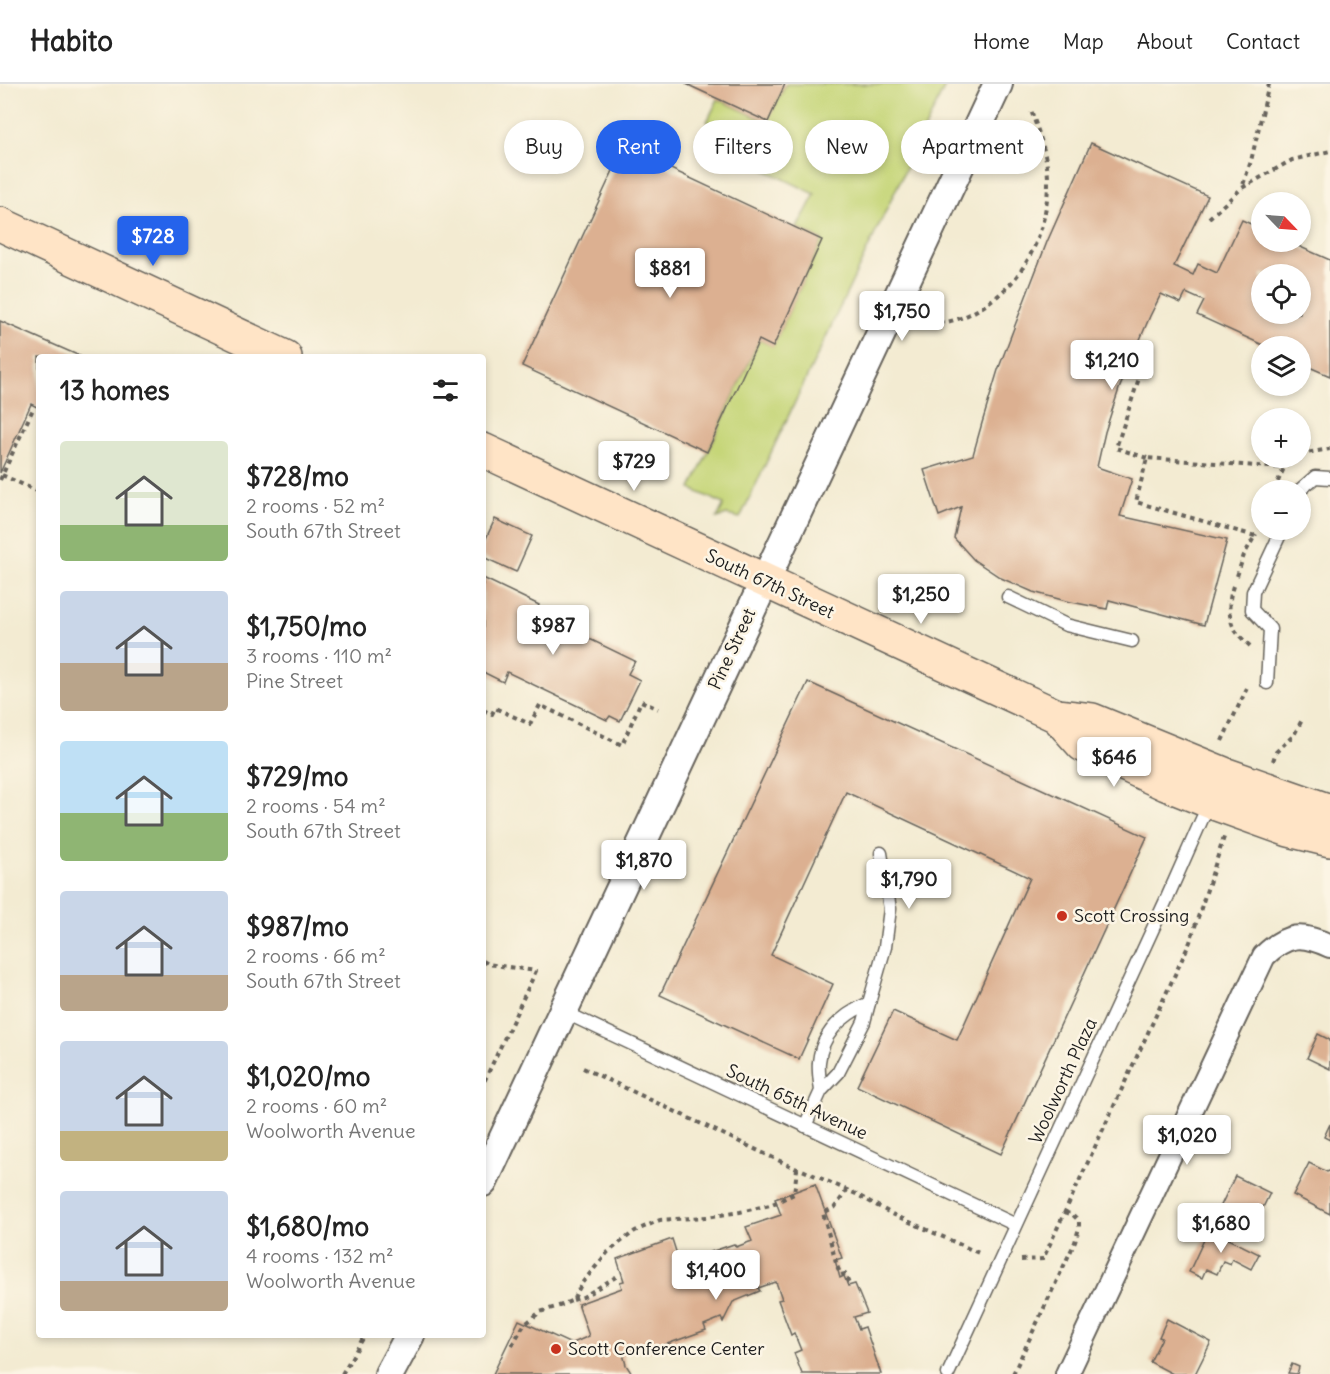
<!DOCTYPE html>
<meta charset="utf-8">
<style>
:root{--surface:#fff;--page:#f2f2f2;--text:#222;--muted:#767676;--line:#e0e0e0;--accent:#2563eb}
body{margin:0;font-family:Delius,sans-serif;background:var(--page);color:var(--text);height:100vh;display:flex;flex-direction:column;font-size:22px;white-space:nowrap}
*{box-sizing:border-box;margin:0}
p{font-size:20px;color:var(--muted)}
.icon{flex:none;width:33px;height:33px;fill:none;stroke:currentColor;stroke-width:2;stroke-linecap:round;stroke-linejoin:round}
.map{position:relative;flex:1;overflow:hidden}
.sheet{position:absolute;left:36px;top:270px;width:450px;height:984px;display:flex;flex-direction:column;background:var(--surface);border-radius:6px;box-shadow:0 3px 9px #0003}
.sheet>*{flex:none}
.hud{position:absolute;left:504px;top:36px;width:570px;height:54px;display:flex;gap:12px}
.needle{width:39px;rotate:115deg}
.fabs{position:absolute;left:1251px;top:108px;display:grid;gap:12px}
.fabs a{display:grid;place-items:center;width:60px;height:60px;border-radius:50%;background:var(--surface);box-shadow:0 3px 9px #0003;font-size:30px}
.price{position:absolute;translate:-50% -51px;padding:0 14px;border-radius:6px;background:#fff;color:#222;font-size:20px;line-height:39px;filter:drop-shadow(0 2px 3px #0008)}
.price::after{content:'';position:absolute;left:50%;top:36px;width:18px;height:14px;margin-left:-9px;background:inherit;clip-path:polygon(0 0,100% 0,50% 100%)}
.price.active{background:var(--accent);color:#fff}
ul{padding:0;list-style:none}
li{display:flex;align-items:center;gap:18px;height:150px;padding:0 24px}
li span{display:grid;place-items:center;flex:none;width:168px;height:120px;border-radius:6px;color:#555}
li>.icon{margin-inline-start:auto}
span .icon{width:72px;height:72px;fill:#fffc;stroke-width:1}
li b{font-size:26px}
h2{display:flex;justify-content:space-between;align-items:center;height:72px;padding:0 24px;font-size:26px}
.chip{padding:0 21px;border-radius:27px;background:var(--surface);box-shadow:0 3px 9px #0003;font-size:21px;line-height:54px}
.chip.active{background:var(--accent);color:#fff}
header{display:flex;align-items:center;gap:36px;box-sizing:border-box;height:84px;padding:0 30px;background:var(--surface);border-bottom:2px solid var(--line)}
header strong{font-size:28px}
nav{display:flex;gap:33px;margin-inline-start:auto;font-size:21px}
.map>svg:first-child{display:block}
.green{fill:#c5d577;stroke:#70784a;stroke-width:1.5}
.building{fill:#dcb091;fill-rule:evenodd}
.lines{fill:none;stroke-linecap:round;stroke-linejoin:round}
.service-casing{stroke:#67645c;stroke-width:15}
.minor-casing{stroke:#67645c;stroke-width:26}
.tertiary-casing{stroke:#67645c;stroke-width:32}
.secondary-casing{stroke:#67645c;stroke-width:36}
.path{stroke:#67645c;stroke-width:4;stroke-dasharray:4.5 4.5;stroke-linecap:butt}
.service{stroke:#fff;stroke-width:12}
.minor{stroke:#fff;stroke-width:22}
.tertiary{stroke:#fff;stroke-width:28}
.secondary{stroke:#ffe4c6;stroke-width:33}
.poi-dot{fill:#c8321e;stroke:#fcf5e5;stroke-width:2}
.labels{text-anchor:middle;stroke-width:5;stroke-linejoin:round;paint-order:stroke}
.street-label{font-size:18px;fill:#1c1c1c;stroke:#fcf5e5}
.poi-label{font-size:18px;fill:#1c1c1c;stroke:#fcf5e5;text-anchor:start}
</style>
<header>
<strong>Habito</strong>
<nav><a>Home</a><a>Map</a><a>About</a><a>Contact</a></nav>
</header>
<div class="map">
<svg width="1330" height="1290" viewBox="0 0 1330 1290">
<rect width="100%" height="100%" fill="#fcf5e5"/>
<filter id="ink" filterUnits="userSpaceOnUse"><feTurbulence type="fractalNoise" baseFrequency=".0167" numOctaves="2"/><feDisplacementMap in="SourceGraphic" scale="12" xChannelSelector="R" yChannelSelector="G"/><feConvolveMatrix kernelMatrix="1 2 1 2 8 2 1 2 1" color-interpolation-filters="sRGB"/></filter>
<filter id="wash" filterUnits="userSpaceOnUse"><feTurbulence type="fractalNoise" baseFrequency=".008" numOctaves="4" result="noise"/><feDisplacementMap in="SourceGraphic" scale="24" xChannelSelector="R" yChannelSelector="G"/><feGaussianBlur stdDeviation="1.35" result="paint"/><feColorMatrix in="noise" values="0 0 0 0 0 0 0 0 0 0 0 0 0 0 0 0 0 1.4 0 .05"/><feComposite in="paint" operator="in"/></filter>
<g filter="url(#wash)">
<rect width="100%" height="100%" fill="#f3ebd2"/>
<polygon class="green" points="786,0 946,0 740,434 727,431 717,434 724,420 691,405 759,256 773,262 822,156 797,144 815,110 763,85 771,68 707,38 718,15 767,38"/>
<g id="blocks">
<g class="building">
<polygon points="686,0 785,0 768,38"/>
<path d="M1091 59 1208 112 1174 182 1193 191 1198 180 1217 189 1242 136 1262 145V158H1289L1330 176V292L1300 279V262H1265L1197 231 1204 217 1186 209 1181 219 1161 210 1150 232 1119 305 1105 348 1097 383 1132 395 1120 432 1227 456 1204 541 1109 516 1107 525 1066 517 1033 508 1001 494 974 476 954 454 961 423 939 432 924 386 973 371 982 339 998 286 1025 215 1047 158ZM1262 190H1300V230H1262Z"/>
<polygon points="624,63 822,156 773,263 759,256 707,368 522,282"/>
<polygon points="0,237 82,273 39,273 39,324 31,320 0,389"/>
<polygon points="495,435 532,452 516,488 483,473 483,461"/>
<polygon points="483,494 539,521 536,529 635,577 628,590 640,596 620,637 610,632 607,636 507,588 503,598 483,588"/>
<polygon points="808,598 1147,753 1001,1070 857,1002 893,927 957,956 1030,794 846,708 771,871 833,900 799,975 660,911"/>
<polygon points="1318,950 1330,956 1330,985 1307,974"/>
<polygon points="1330,1040 1330,1056 1324,1053"/>
<polygon points="1309,1079 1327,1088 1329,1087 1330,1087 1330,1130 1293,1111"/>
<polygon points="1235,1092 1270,1109 1252,1146 1217,1130"/>
<polygon points="815,1100 842,1174 835,1176 840,1194 844,1192 848,1202 855,1200 867,1229 854,1233 859,1245 865,1243 881,1290 802,1290 794,1269 801,1266 794,1249 791,1251 778,1216 782,1215 776,1198 758,1204 760,1207 733,1218 723,1238 721,1234 704,1241 706,1246 645,1268 642,1263 623,1270 626,1281 632,1290 493,1290 519,1236 571,1260 589,1252 578,1220 622,1204 620,1198 624,1197 617,1175 672,1155 679,1177 682,1176 684,1182 700,1176 699,1172 734,1160 736,1163 752,1157 746,1143 781,1131 775,1115"/>
<polygon points="1209,1145 1259,1170 1251,1185 1232,1175 1230,1180 1223,1177 1217,1190 1206,1185 1202,1194 1189,1188"/>
<polygon points="1167,1235 1211,1258 1195,1290 1173,1290 1150,1278 1162,1254 1159,1253"/>
<polygon points="1292,1280 1299,1283 1297,1290 1288,1289"/>
</g>
</g>
</g>
<g filter="url(#ink)">
<use href="#blocks" fill-opacity="0" stroke="#67645c" stroke-width="1.5"/>
<g class="lines">
<g class="service-casing">
<g id="service">
<polyline points="1300,406 1315,393 1330,394"/>
<polyline points="1008,513 1066,541 1132,557"/>
<polyline points="1267,599 1270,545 1252,526 1253,508 1282,446"/>
<polyline points="869,919 885,863 890,825 881,769"/>
<polyline points="562,927 1016,1141"/>
<path d="M805 1042 821 1007 838 989 864 938 869 919C844 930 822 948 819 978 818 987 820 998 821 1007"/>
<polyline points="948,1290 1167,814 1202,735 1210,719"/>
</g>
</g>
<g class="minor-casing">
<path id="minor" d="M1067 1290 1264 872C1287 849 1302 849 1330 862"/>
</g>
<g class="tertiary-casing">
<g id="tertiary">
<polyline points="483,1098 998,0"/>
<polyline points="389,1290 410,1251"/>
</g>
</g>
<g class="secondary-casing">
<g id="secondary">
<polyline points="0,140 285,273"/>
<polyline points="483,366 1057,632 1092,636 1224,690 1330,727"/>
<polyline points="1057,632 1083,661 1166,700 1211,718 1289,746 1330,756"/>
</g>
</g>
<g class="path">
<polyline points="1269,0 1251,77 1242,104 1292,76 1330,67"/>
<polyline points="1209,134 1242,104"/>
<path d="M931 240C952 239 969 232 987 220 991 216 997 213 1001 209 1032 182 1048 138 1048 97 1048 72 1039 50 1031 26"/>
<polyline points="1300,370 1330,365"/>
<polyline points="1147,374 1116,364 1147,270"/>
<polyline points="2,391 39,408"/>
<polyline points="0,396 33,325"/>
<polyline points="1274,406 1284,384 1295,374"/>
<polyline points="1255,452 1136,418 1147,374 1284,384"/>
<polyline points="1237,492 1244,471 1256,450"/>
<path d="M1233 502C1228 517 1227 539 1239 551 1242 555 1246 558 1250 562"/>
<polyline points="483,626 492,630 495,624 530,640 540,621 622,661 641,617 658,625"/>
<polyline points="1222,657 1248,602"/>
<polyline points="1273,677 1276,668 1294,651 1303,634"/>
<polyline points="483,877 488,880 536,887 483,1000"/>
<polyline points="583,984 797,1085 800,1085 856,1110 892,1130 981,1170"/>
<polyline points="847,1106 835,1123 823,1129 837,1182 841,1191 845,1190 849,1200"/>
<polyline points="1021,1176 1043,1175 1190,858 1224,753"/>
<polyline points="573,1216 583,1213 619,1191"/>
<polyline points="512,1261 524,1241 540,1228 562,1221 573,1216 582,1199 608,1168 635,1147 660,1136 707,1133 740,1128 770,1121 794,1110 797,1085"/>
<polyline points="342,1290 365,1251"/>
<polyline points="1013,1290 1075,1158 1079,1144 1079,1137 1073,1131 1065,1128"/>
</g>
<use href="#service" class="service"/>
<use href="#minor" class="minor"/>
<use href="#tertiary" class="tertiary"/>
<use href="#secondary" class="secondary"/>
</g>
</g>
<g class="poi-dot">
<circle cx="1062" cy="832" r="6"/>
<circle cx="556" cy="1265" r="6"/>
</g>
<g class="labels">
<g class="street-label">
<text transform="translate(770 500) rotate(25)" y="6">South 67th Street</text>
<text transform="translate(732 565) rotate(-65)" y="6">Pine Street</text>
<text transform="translate(1063 997) rotate(-65)" y="6">Woolworth Plaza</text>
<text transform="translate(797 1018) rotate(25)" y="6">South 65th Avenue</text>
</g>
<g class="poi-label">
<text x="1074" y="838">Scott Crossing</text>
<text x="568" y="1271">Scott Conference Center</text>
</g>
</g>
</svg>
<div class="fabs">
<a><svg class="needle" viewBox="-14 -14 28 28"><path d="M0-13l5 13h-10z" fill="#e53935"/><path d="M0 13l5-13h-10z" fill="#767676"/></svg></a>
<a><svg class="icon" aria-label="locate" viewBox="0 0 24 24"><circle cx="12" cy="12" r="6"/><path d="M12 2v4M12 18v4M2 12h4M18 12h4"/></svg></a>
<a><svg class="icon" aria-label="layers" viewBox="0 0 24 24"><path d="M12 4l9 5-9 5-9-5zM3 14l9 5 9-5"/></svg></a>
<a>+</a>
<a>−</a>
</div>
<b class="price active" style="left:153px;top:183px">$728</b>
<b class="price" style="left:670px;top:215px">$881</b>
<b class="price" style="left:902px;top:258px">$1,750</b>
<b class="price" style="left:1112px;top:307px">$1,210</b>
<b class="price" style="left:634px;top:408px">$729</b>
<b class="price" style="left:921px;top:541px">$1,250</b>
<b class="price" style="left:553px;top:572px">$987</b>
<b class="price" style="left:1114px;top:704px">$646</b>
<b class="price" style="left:644px;top:807px">$1,870</b>
<b class="price" style="left:909px;top:826px">$1,790</b>
<b class="price" style="left:1187px;top:1082px">$1,020</b>
<b class="price" style="left:1221px;top:1170px">$1,680</b>
<b class="price" style="left:716px;top:1217px">$1,400</b>
<div class="hud">
<a class="chip">Buy</a>
<a class="chip active">Rent</a>
<a class="chip">Filters</a>
<a class="chip">New</a>
<a class="chip">Apartment</a>
</div>
<section class="sheet">
<h2>13 homes<svg class="icon" aria-label="filters" viewBox="0 0 24 24"><path d="M4 7h16M4 17h16"/><circle cx="9" cy="7" r="2"/><circle cx="15" cy="17" r="2"/></svg></h2>
<ul>
<li><span style="background:linear-gradient(#dfe7d0 70%,#8fb573 0)"><svg class="icon" aria-label="home" viewBox="0 0 24 24"><path d="M3 11l9-7 9 7M6 9v11h12V9"/></svg></span><div><b>$728/mo</b><p>2 rooms · 52 m²</p><p>South 67th Street</p></div></li>
<li><span style="background:linear-gradient(#c9d6e8 60%,#b9a48a 0)"><svg class="icon" aria-label="home" viewBox="0 0 24 24"><path d="M3 11l9-7 9 7M6 9v11h12V9"/></svg></span><div><b>$1,750/mo</b><p>3 rooms · 110 m²</p><p>Pine Street</p></div></li>
<li><span style="background:linear-gradient(#bfe0f5 60%,#8fb573 0)"><svg class="icon" aria-label="home" viewBox="0 0 24 24"><path d="M3 11l9-7 9 7M6 9v11h12V9"/></svg></span><div><b>$729/mo</b><p>2 rooms · 54 m²</p><p>South 67th Street</p></div></li>
<li><span style="background:linear-gradient(#c9d6e8 70%,#b9a48a 0)"><svg class="icon" aria-label="home" viewBox="0 0 24 24"><path d="M3 11l9-7 9 7M6 9v11h12V9"/></svg></span><div><b>$987/mo</b><p>2 rooms · 66 m²</p><p>South 67th Street</p></div></li>
<li><span style="background:linear-gradient(#c9d6e8 75%,#c2b280 0)"><svg class="icon" aria-label="home" viewBox="0 0 24 24"><path d="M3 11l9-7 9 7M6 9v11h12V9"/></svg></span><div><b>$1,020/mo</b><p>2 rooms · 60 m²</p><p>Woolworth Avenue</p></div></li>
<li><span style="background:linear-gradient(#c9d6e8 75%,#b9a48a 0)"><svg class="icon" aria-label="home" viewBox="0 0 24 24"><path d="M3 11l9-7 9 7M6 9v11h12V9"/></svg></span><div><b>$1,680/mo</b><p>4 rooms · 132 m²</p><p>Woolworth Avenue</p></div></li>
</ul>
</section>
</div>
